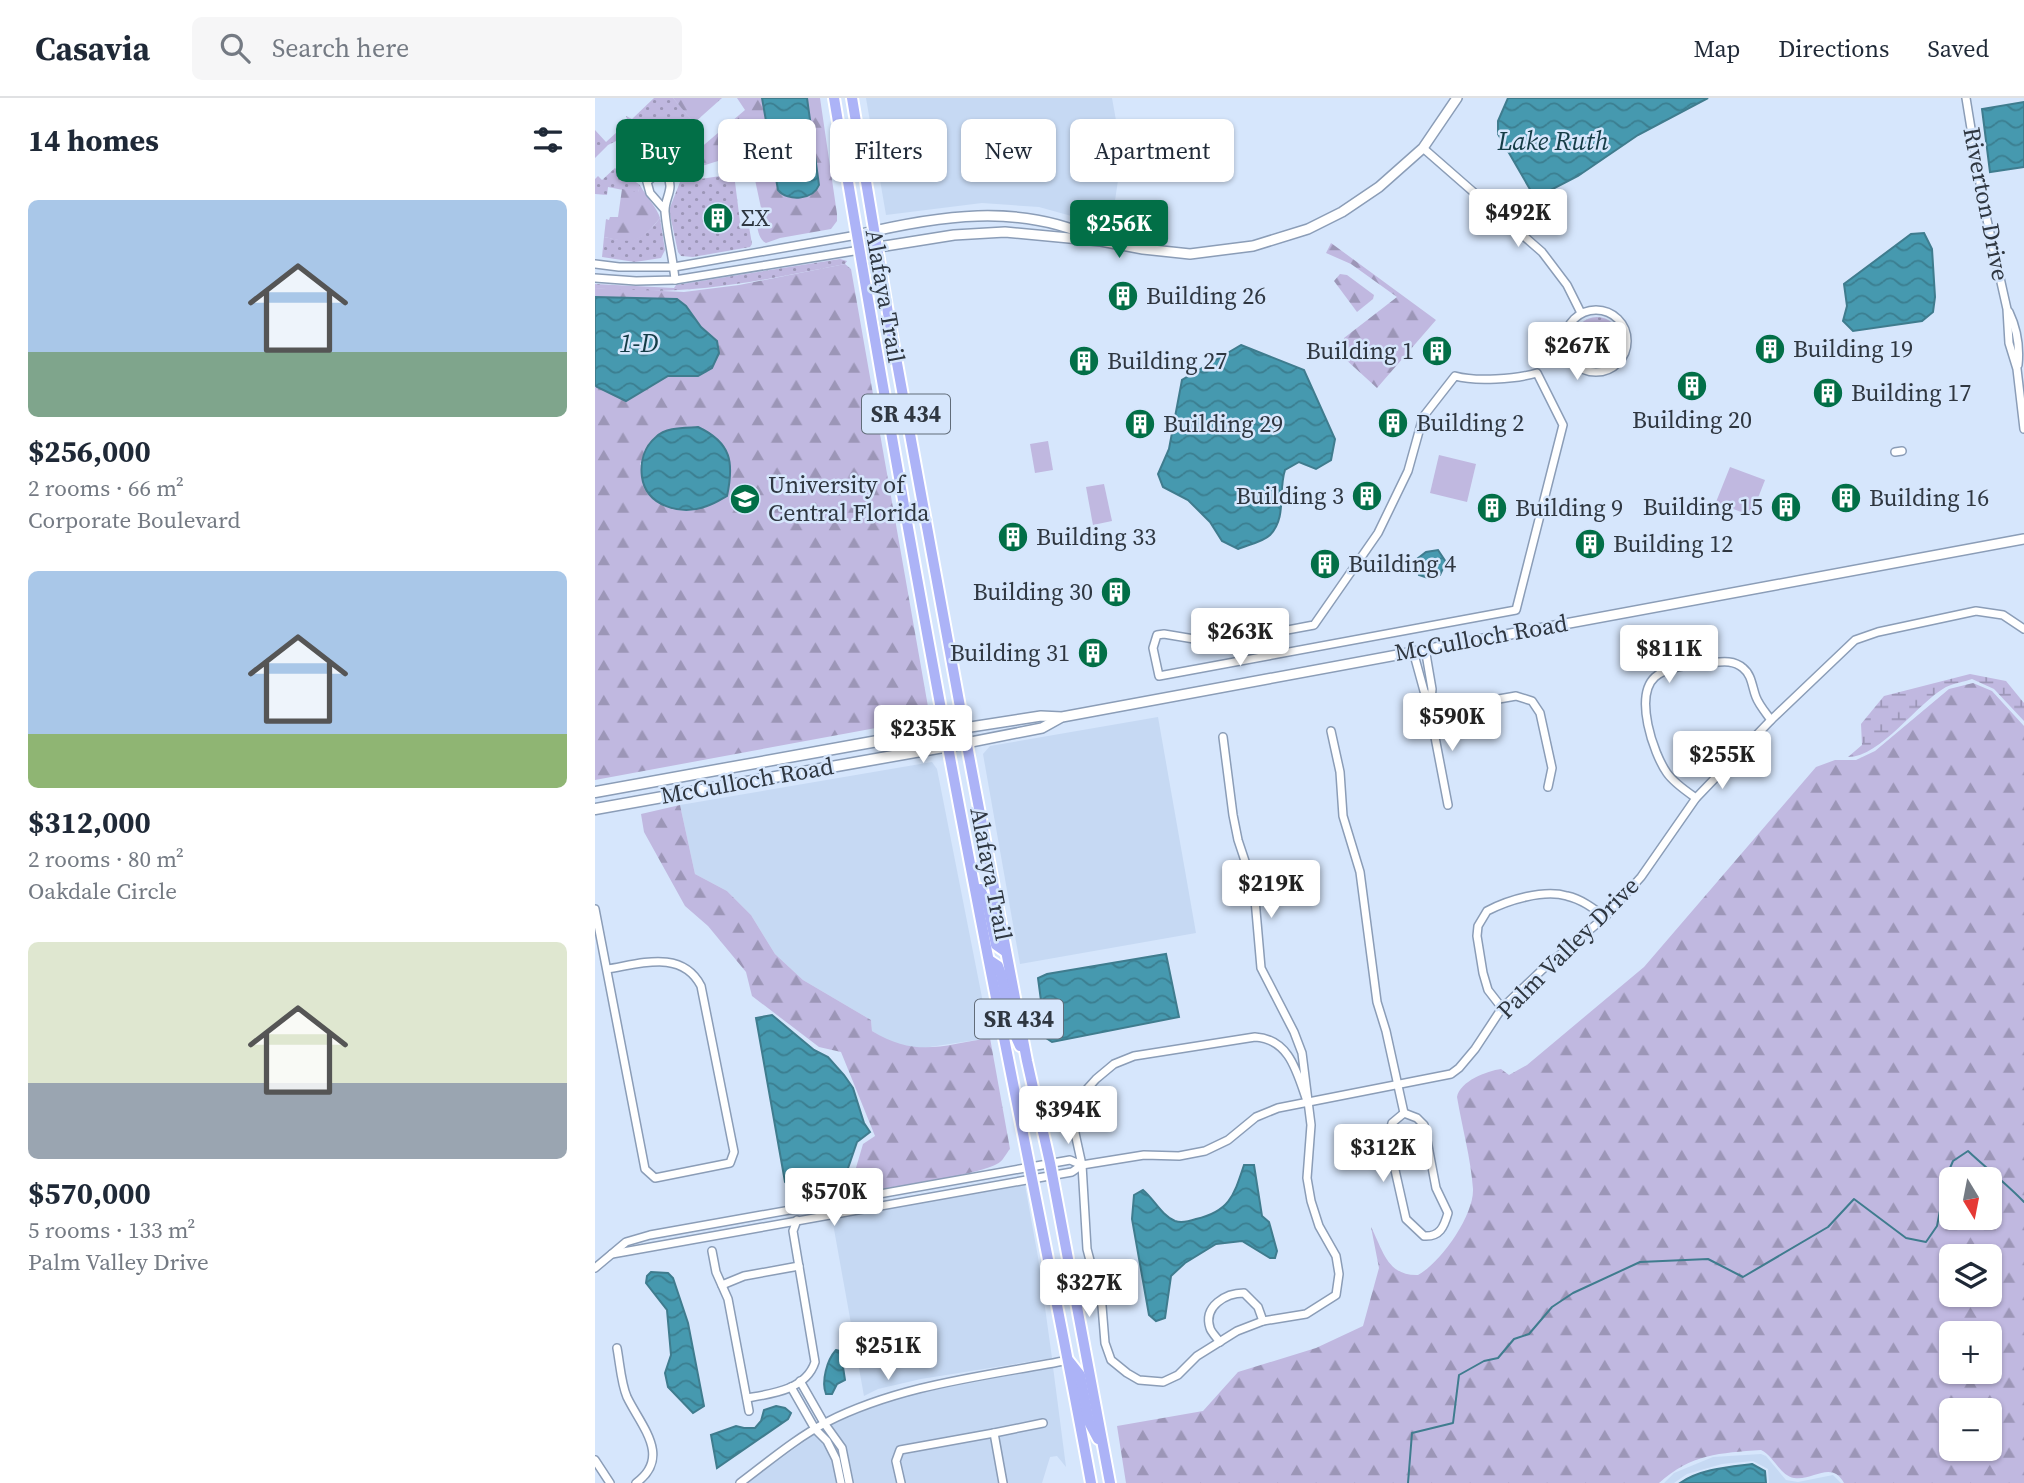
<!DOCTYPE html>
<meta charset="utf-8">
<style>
:root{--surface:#fff;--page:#f6f6f7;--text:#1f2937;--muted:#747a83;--line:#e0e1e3;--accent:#026f47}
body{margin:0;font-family:"Source Serif 4",serif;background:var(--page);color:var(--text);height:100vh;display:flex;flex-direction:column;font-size:26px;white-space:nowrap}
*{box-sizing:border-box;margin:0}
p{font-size:23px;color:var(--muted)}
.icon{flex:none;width:38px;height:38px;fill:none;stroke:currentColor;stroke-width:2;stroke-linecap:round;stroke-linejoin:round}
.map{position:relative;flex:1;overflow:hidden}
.details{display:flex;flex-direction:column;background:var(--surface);width:595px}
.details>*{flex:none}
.guide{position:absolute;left:21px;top:21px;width:665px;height:63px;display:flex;gap:14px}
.needle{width:46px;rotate:170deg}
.controls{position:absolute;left:1344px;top:1069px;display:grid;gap:14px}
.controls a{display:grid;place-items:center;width:63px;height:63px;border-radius:10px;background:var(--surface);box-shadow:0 2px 5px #0004;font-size:35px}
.price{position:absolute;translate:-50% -60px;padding:0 16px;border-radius:7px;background:#fff;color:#222;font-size:23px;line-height:46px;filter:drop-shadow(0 2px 4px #0008)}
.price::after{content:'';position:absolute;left:50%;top:42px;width:21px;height:16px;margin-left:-10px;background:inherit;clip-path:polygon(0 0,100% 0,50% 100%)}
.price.active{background:var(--accent);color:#fff}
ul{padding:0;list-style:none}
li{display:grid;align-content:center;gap:14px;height:371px;padding:0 28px}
li span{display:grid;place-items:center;height:217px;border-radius:10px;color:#555}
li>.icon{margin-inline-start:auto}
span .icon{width:126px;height:126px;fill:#fffc;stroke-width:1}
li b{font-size:30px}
h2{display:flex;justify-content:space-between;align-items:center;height:84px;padding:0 28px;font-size:30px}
.tag{padding:0 24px;border-radius:10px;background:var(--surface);box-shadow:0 2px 5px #0004;font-size:24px;line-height:63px}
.tag.active{background:var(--accent);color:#fff}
header{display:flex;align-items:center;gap:42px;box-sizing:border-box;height:98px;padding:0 35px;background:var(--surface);border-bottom:2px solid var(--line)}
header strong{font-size:33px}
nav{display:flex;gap:38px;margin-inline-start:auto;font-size:24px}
.search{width:490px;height:63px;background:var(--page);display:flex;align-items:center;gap:18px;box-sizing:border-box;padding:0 24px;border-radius:10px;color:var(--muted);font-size:26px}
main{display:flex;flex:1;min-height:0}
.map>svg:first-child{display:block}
.built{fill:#c6d9f3}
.grass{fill:url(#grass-dots)}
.forest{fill:url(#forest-firs);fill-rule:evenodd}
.wetland{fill:url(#wetland-marsh)}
.park{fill:#c0b8e0}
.water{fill:url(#water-waves);stroke:#3f7c8e;stroke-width:2}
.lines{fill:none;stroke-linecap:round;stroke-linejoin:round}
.stream{stroke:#3f7c8e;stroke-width:2}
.minor-casing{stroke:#8b9db7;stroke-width:10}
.tertiary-casing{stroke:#8b9db7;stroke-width:12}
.secondary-casing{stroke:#8b9db7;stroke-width:13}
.primary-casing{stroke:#fff;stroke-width:14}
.minor{stroke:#fff;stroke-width:7}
.tertiary{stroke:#fff;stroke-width:9}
.secondary{stroke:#fff;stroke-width:10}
.primary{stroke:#acb3f7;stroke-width:10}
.labels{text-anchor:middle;stroke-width:5;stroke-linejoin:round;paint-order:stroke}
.shield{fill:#d6e6fc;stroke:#616c79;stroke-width:2}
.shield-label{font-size:23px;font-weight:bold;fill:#2f3741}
.street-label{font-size:24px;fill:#2f3741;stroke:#d6e6fc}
.poi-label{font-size:24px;fill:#2f3741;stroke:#d6e6fc;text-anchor:start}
.water-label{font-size:26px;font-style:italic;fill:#153c46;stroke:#d6e6fc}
</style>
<header>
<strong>Casavia</strong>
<div class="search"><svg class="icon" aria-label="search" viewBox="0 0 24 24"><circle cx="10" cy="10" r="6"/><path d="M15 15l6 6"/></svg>Search here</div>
<nav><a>Map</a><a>Directions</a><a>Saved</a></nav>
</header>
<main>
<section class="details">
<h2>14 homes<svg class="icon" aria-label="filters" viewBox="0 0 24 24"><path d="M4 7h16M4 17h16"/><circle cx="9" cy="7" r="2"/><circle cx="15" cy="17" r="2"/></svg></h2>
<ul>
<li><span style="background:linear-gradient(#a9c7e8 70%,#7fa58c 0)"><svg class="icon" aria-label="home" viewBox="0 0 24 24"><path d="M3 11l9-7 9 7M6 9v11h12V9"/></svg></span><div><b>$256,000</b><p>2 rooms · 66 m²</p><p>Corporate Boulevard</p></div></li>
<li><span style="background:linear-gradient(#a9c7e8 75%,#8fb573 0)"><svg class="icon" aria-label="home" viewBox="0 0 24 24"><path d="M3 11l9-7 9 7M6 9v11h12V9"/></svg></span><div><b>$312,000</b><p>2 rooms · 80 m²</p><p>Oakdale Circle</p></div></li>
<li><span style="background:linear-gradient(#dfe7d0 65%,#9aa5b1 0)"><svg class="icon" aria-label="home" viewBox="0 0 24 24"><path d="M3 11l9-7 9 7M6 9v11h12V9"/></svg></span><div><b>$570,000</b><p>5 rooms · 133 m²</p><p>Palm Valley Drive</p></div></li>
</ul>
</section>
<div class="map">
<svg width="1429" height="1385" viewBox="0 0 1429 1385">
<defs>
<pattern id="grass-dots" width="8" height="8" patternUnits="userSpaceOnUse" patternTransform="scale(1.75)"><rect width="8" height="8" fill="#c0b8e0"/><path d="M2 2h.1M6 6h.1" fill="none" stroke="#9c96b7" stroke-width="1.8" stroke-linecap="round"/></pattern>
<pattern id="forest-firs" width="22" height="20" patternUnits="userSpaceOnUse" patternTransform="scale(1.75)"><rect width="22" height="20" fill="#c0b8e0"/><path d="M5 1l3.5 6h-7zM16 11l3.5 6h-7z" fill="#9c96b7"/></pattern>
<pattern id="wetland-marsh" width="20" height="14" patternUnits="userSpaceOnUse" patternTransform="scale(1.75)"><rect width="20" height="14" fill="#c0b8e0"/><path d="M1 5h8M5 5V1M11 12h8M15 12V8" fill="none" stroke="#9c96b7"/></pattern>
<pattern id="water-waves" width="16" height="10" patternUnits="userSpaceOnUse" patternTransform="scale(1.75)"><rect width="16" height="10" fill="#4699af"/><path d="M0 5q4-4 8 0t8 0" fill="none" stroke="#3b7e90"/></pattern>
</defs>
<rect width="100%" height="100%" fill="#d6e6fc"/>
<g class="built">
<polygon points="271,0 517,0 527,56 516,129 444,109 387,105 291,117"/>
<polygon points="563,619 601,835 425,866 388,656 395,648"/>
<polygon points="337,664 342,671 395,940 321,951 296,945 277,933 276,922 208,882 180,856 156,817 132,793 100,776 85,707"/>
<polygon points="430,1087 443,1159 457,1260 326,1281 283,1291 269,1298 237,1120"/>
<polygon points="458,1269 471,1369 462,1358 455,1359 447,1385 258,1385 251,1350 236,1327 287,1304 309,1298"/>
<polygon points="220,1336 229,1345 237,1362 242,1385 151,1385"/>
<polygon points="1166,1356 1171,1358 1191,1382 1203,1384 1238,1377 1246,1385 1174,1385 1173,1371 1158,1363 1127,1366 1092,1376 1079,1385 1069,1385 1079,1375 1118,1359"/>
</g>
<g class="grass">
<polygon points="59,0 78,0 96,21 93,23 90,21 88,23 90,26 86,30 77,30 76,21 47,23 48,44 57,44 51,57 55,71 52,76 44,75 42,72 44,66 23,42 13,47 0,60 0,32 11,44 33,24 31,18 37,21"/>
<polygon points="20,70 34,84 38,82 45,87 43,95 13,89 12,97 0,96 0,81 3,78 7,82"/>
<polygon points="139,76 145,124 153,123 157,146 155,149 98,159 86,158 83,154 74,112 85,84"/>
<path d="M65 120 70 152 66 160 40 164 7 159 9 139C38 145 46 144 65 120Z"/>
<path d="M245 161 252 163 250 166C163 183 90 200 0 190V186L79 190 81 187Z"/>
<circle cx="1002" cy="242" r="23"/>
</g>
<g class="forest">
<polygon points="78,0 127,0 99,25"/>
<path d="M142 0H225L242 116V123L236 131 185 140 171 145C164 142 162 131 162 123L168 119 157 68 136 59 81 76 73 73 84 60 88 64 90 63 150 12Z"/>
<path d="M45 87C50 97 63 111 65 120 45 145 39 146 9 139L11 121 14 122 15 119H23L27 91 43 94Z"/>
<polygon points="736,145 841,222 782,290 748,259 749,240 802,199 756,166 731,155"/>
<path d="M250 166 256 171 335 620 0 682V287L31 303 73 278H103L117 270 124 255 122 243 106 229 91 208 0 199V190L89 194 144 187ZM62 337 112 409 83 411 45 366Z"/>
<polygon points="745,176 752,177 779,197 778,201 762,214 739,183"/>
<path d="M1378 585 1397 593 1429 628V1385H1249C1236 1362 1219 1383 1199 1380 1185 1378 1179 1358 1166 1352 1125 1355 1096 1356 1064 1385H531L522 1328 608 1313 643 1274 721 1250 768 1228 784 1170 776 1129C788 1152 792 1178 823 1177 845 1165 879 1118 878 1091 876 1061 867 1029 862 999 865 983 892 973 906 971L914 977 932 967 1049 869 1221 669 1240 662H1261L1280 653 1354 591ZM1356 1082H1395V1120H1356ZM1356 1158H1395V1197H1356ZM1356 1236H1395V1274H1356ZM1356 1312H1395V1351H1356Z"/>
<path d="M85 707 100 776 132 793 156 817 180 856 208 882 276 922 277 933C321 960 348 947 395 940L415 1051C412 1054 409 1061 405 1064 386 1079 234 1102 212 1092 228 1086 243 1086 258 1080L268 1046 280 1038 246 954 224 949 157 898 151 874 113 828 90 808 49 734 46 716Z"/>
</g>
<path class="wetland" d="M1375 576 1411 583 1429 605V623L1399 591 1377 581C1369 584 1359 585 1351 589 1322 605 1286 659 1253 659L1267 647 1266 626 1289 598Z"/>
<g class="park">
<polygon points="453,343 458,372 440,375 435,346"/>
<polygon points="844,357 881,366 872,404 835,395"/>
<polygon points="1135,369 1170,382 1156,418 1121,404"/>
<polygon points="509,386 517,423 498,427 491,389"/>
</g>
<g class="water">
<path d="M167 0H212L224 87C218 102 193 104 183 92Z"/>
<polygon points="913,0 1113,0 1043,37 983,78 952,94 936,93 903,36 903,23"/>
<polygon points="1429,4 1429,69 1395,74 1387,11"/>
<polygon points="1329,135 1337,151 1340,199 1338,214 1327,223 1258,233 1248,223 1252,208 1249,186 1316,136"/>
<polygon points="0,199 82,201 91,208 106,229 122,243 124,255 117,270 103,278 73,278 31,303 2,289 0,287"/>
<path d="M646 247 709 272 740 341 736 362 721 371 704 364 690 372C683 393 692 420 675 437 668 444 652 447 643 451L627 443 615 424 593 402 568 389 563 376 574 351 587 282Z"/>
<path d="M103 329C137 345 139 365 132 398 125 402 119 406 112 408 86 418 51 408 47 379 45 364 49 349 61 339 71 329 90 330 103 329Z"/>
<polygon points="843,452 851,464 845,477 833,480 824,477 822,461 831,454"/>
<polygon points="571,856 584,919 457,944 451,940 443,880 452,876"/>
<polygon points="177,917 219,952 233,959 249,977 258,990 269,1025 275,1034 262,1044 250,1079 197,1089 190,1084 161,920"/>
<path d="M649 1067H659L667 1118 674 1124 682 1153 680 1160H675L647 1143 621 1146 590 1165 576 1178 570 1220 561 1223 554 1217 537 1121 539 1097 548 1092C559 1101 566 1117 580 1123 586 1125 595 1123 601 1121 635 1113 639 1097 649 1067Z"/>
<polygon points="56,1174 73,1175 78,1180 93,1225 109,1308 98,1315 73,1289 70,1275 76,1257 72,1212 51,1185 52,1178"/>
<path d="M241 1252 245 1253 246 1256 250 1282 242 1286 237 1296H231C226 1283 232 1262 241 1252Z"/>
<polygon points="181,1308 190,1310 196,1315 193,1321 122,1370 116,1337 141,1328 149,1330 160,1330 166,1323 169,1312"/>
<path d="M1157 1366 1170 1373 1171 1385H1085C1105 1371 1133 1369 1157 1366Z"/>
</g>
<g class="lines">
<path class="stream" d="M813 1385 817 1335 858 1325 864 1277 889 1263 903 1260 919 1241 934 1236 957 1209 978 1195 1045 1164 1113 1161 1148 1179 1233 1129 1259 1101 1311 1140 1331 1144 1342 1128 1352 1077 1358 1063 1373 1053C1391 1070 1412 1086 1429 1104"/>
<g class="minor-casing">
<g id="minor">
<polyline points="1371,0 1388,104 1412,211 1414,245 1422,271 1429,331"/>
<polyline points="828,50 947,154 972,187 986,215"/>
<path d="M69 111 55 95 52 84 62 75 71 77C81 90 69 100 70 114 72 137 78 159 80 182"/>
<polyline points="0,166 24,169 79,169 262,137"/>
<polyline points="0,180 41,183 80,182 265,152"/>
<circle cx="1001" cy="243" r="31"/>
<path d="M1414 214C1422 231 1425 248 1423 267"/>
<path d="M942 275 968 327 921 512 564 578 558 550 562 537 569 536 623 545 719 527 783 435 813 373 828 319 860 278C881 284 921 281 942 275Z"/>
<polyline points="1300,354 1307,353"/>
<polyline points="830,550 837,591 835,613 853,707"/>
<polyline points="818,553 829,593 835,604"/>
<polyline points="835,613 921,598 937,603 945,615 957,670 953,689"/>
<polyline points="736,633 745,674 748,718 765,774 782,904 791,933 809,1015"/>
<path d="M628 639 638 717 643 742 659 790 666 870 699 934 707 955 716 1027 712 1080 716 1103 724 1128 741 1158 744 1176 741 1197 711 1216 668 1223 642 1233 602 1258 583 1277 568 1284 544 1282 532 1275 516 1262 510 1245 507 1208 492 1151 487 1067 480 1035 482 1010 492 991 501 981 519 966 539 958 660 939C695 941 702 975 712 1003"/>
<path d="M1101 700C1091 693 1079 685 1072 675 1058 655 1039 598 1060 579 1072 568 1097 567 1112 565 1125 564 1138 561 1148 570 1157 577 1157 589 1161 599 1164 607 1171 615 1176 622"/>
<path d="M0 811 50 1071 60 1080 135 1065 139 1054 106 888C87 851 45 866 12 871"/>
<path d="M907 910 893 892 888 875 882 838 883 828 892 813C913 802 949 791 972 798 986 801 998 810 1010 819"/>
<path d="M809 1015 822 1020 829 1027 841 1090 853 1115C849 1129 845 1139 829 1138L811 1121 798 1063 794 1038 797 1025Z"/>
<polyline points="117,1153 121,1174 133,1201 154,1313"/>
<polyline points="17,1156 437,1081 477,1074 487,1067 549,1057 584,1058 610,1053 633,1042 661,1019 683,1010 856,976 864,970 880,951 907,910 948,871 1010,819 1046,779 1101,700 1176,622 1260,542 1283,534 1381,513 1408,517 1429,531"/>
<polyline points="0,1170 31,1144 55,1137 475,1062 487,1067"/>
<polyline points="127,1187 149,1178 204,1168"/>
<path d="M625 1244C622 1240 616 1234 615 1230 608 1208 631 1195 649 1195L663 1209 668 1223"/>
<path d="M22 1250C25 1266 26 1285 32 1299 46 1328 77 1359 41 1385"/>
<polyline points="205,1283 229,1325 247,1350 254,1385"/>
<polyline points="196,1289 220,1331 232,1343 241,1361 246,1385"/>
<path d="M152 1300C176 1296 211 1292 220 1264L198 1133 202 1122"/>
<polyline points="399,1335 448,1325"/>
<polyline points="0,1362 15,1385"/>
<path d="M145 1385C173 1364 201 1340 232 1324 307 1286 392 1278 474 1262"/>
<polyline points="306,1385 301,1363 305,1352 399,1335 408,1385"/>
</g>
</g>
<g class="tertiary-casing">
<g id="tertiary">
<path d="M262 137C341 118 425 104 501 141"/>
<polyline points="265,152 359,137 410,134 506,143 548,151 595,156 658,148 713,131 747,114 784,89 828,50 862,0"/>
<polyline points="369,630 446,618 467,619 1429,441"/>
<polyline points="371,645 447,630 465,620"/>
</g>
</g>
<g class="secondary-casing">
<g id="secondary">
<polyline points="0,694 338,633 369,630"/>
<polyline points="0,711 371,645"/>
</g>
</g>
<g class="primary-casing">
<g id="primary">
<path d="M239 0C287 289 338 577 394 864 428 1038 464 1211 496 1385"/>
<polyline points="257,0 295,227 374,658 432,963 455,1065 515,1385"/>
<polyline points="385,791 393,809 401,847 411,854"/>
<polyline points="394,862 403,868 406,876 416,928 425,948"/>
<polyline points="474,1263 485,1277 494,1324 503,1341"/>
</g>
</g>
<use href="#minor" class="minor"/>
<use href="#tertiary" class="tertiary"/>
<use href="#secondary" class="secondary"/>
<use href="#primary" class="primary"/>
</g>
<defs>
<g id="building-disc" transform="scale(1.575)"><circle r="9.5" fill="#026f47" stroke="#d6e6fc"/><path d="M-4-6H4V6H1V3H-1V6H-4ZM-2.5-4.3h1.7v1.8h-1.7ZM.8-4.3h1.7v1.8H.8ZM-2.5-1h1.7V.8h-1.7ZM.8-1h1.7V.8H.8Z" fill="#fff"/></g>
<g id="university-disc" transform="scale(1.575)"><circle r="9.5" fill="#026f47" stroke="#d6e6fc"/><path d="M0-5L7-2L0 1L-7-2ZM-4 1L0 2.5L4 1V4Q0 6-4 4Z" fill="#fff"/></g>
</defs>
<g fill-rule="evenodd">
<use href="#building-disc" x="123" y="120"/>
<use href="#building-disc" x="528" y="198"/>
<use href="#building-disc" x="1175" y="251"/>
<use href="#building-disc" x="842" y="253"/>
<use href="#building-disc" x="489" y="263"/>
<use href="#building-disc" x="1097" y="288"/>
<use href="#building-disc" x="1233" y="295"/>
<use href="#building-disc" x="798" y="325"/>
<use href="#building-disc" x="545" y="326"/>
<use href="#building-disc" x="772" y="398"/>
<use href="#building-disc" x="1251" y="400"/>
<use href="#university-disc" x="150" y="401"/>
<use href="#building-disc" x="1191" y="409"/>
<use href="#building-disc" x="897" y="410"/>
<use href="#building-disc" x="418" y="439"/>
<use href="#building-disc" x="995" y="446"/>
<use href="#building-disc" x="730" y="466"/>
<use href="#building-disc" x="521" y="494"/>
<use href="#building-disc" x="498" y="555"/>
</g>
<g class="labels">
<g class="shield">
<rect x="267" y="296.5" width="88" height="39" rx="5"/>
<rect x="380" y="901.5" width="88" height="39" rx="5"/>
</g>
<g class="shield-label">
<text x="311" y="324">SR 434</text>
<text x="424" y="929">SR 434</text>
</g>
<g class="street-label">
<text transform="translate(1391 106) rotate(79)" y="8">Riverton Drive</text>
<text transform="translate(290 198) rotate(80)" y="8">Alafaya Trail</text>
<text transform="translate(886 540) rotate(-10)" y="8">McCulloch Road</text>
<text transform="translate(152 683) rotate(-10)" y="8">McCulloch Road</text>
<text transform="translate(396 776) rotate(79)" y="8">Alafaya Trail</text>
<text transform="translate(973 850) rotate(-45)" y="8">Palm Valley Drive</text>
</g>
<g class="poi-label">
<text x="146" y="128">ΣΧ</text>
<text x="551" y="206">Building 26</text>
<text x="1198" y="259">Building 19</text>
<text x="819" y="261" text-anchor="end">Building 1</text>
<text x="512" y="271">Building 27</text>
<text x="1256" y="303">Building 17</text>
<text x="1097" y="330" text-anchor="middle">Building 20</text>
<text x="821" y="333">Building 2</text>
<text x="568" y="334">Building 29</text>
<text x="173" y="395">University of<tspan x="173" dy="28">Central Florida</tspan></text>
<text x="749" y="406" text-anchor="end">Building 3</text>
<text x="1274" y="408">Building 16</text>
<text x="1168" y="417" text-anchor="end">Building 15</text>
<text x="920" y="418">Building 9</text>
<text x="441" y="447">Building 33</text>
<text x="1018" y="454">Building 12</text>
<text x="753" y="474">Building 4</text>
<text x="498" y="502" text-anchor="end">Building 30</text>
<text x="475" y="563" text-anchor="end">Building 31</text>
</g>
<g class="water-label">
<text x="958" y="52">Lake Ruth</text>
<text x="44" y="254">1-D</text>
</g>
</g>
</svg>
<div class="controls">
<a><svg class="needle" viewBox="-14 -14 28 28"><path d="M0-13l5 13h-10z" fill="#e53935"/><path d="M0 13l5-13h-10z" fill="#747a83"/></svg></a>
<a><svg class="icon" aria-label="layers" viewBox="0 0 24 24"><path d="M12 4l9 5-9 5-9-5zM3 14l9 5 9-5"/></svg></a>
<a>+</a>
<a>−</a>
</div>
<b class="price" style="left:923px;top:151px">$492K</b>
<b class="price active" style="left:524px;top:162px">$256K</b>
<b class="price" style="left:982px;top:284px">$267K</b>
<b class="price" style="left:645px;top:570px">$263K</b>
<b class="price" style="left:1074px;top:587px">$811K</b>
<b class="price" style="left:857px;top:655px">$590K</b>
<b class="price" style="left:328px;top:667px">$235K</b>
<b class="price" style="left:1127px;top:693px">$255K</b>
<b class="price" style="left:676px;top:822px">$219K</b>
<b class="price" style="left:473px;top:1048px">$394K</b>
<b class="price" style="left:788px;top:1086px">$312K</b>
<b class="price" style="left:239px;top:1130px">$570K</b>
<b class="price" style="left:494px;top:1221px">$327K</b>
<b class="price" style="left:293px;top:1284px">$251K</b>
<div class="guide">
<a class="tag active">Buy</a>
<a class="tag">Rent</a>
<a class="tag">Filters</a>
<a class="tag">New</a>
<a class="tag">Apartment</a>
</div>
</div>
</main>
